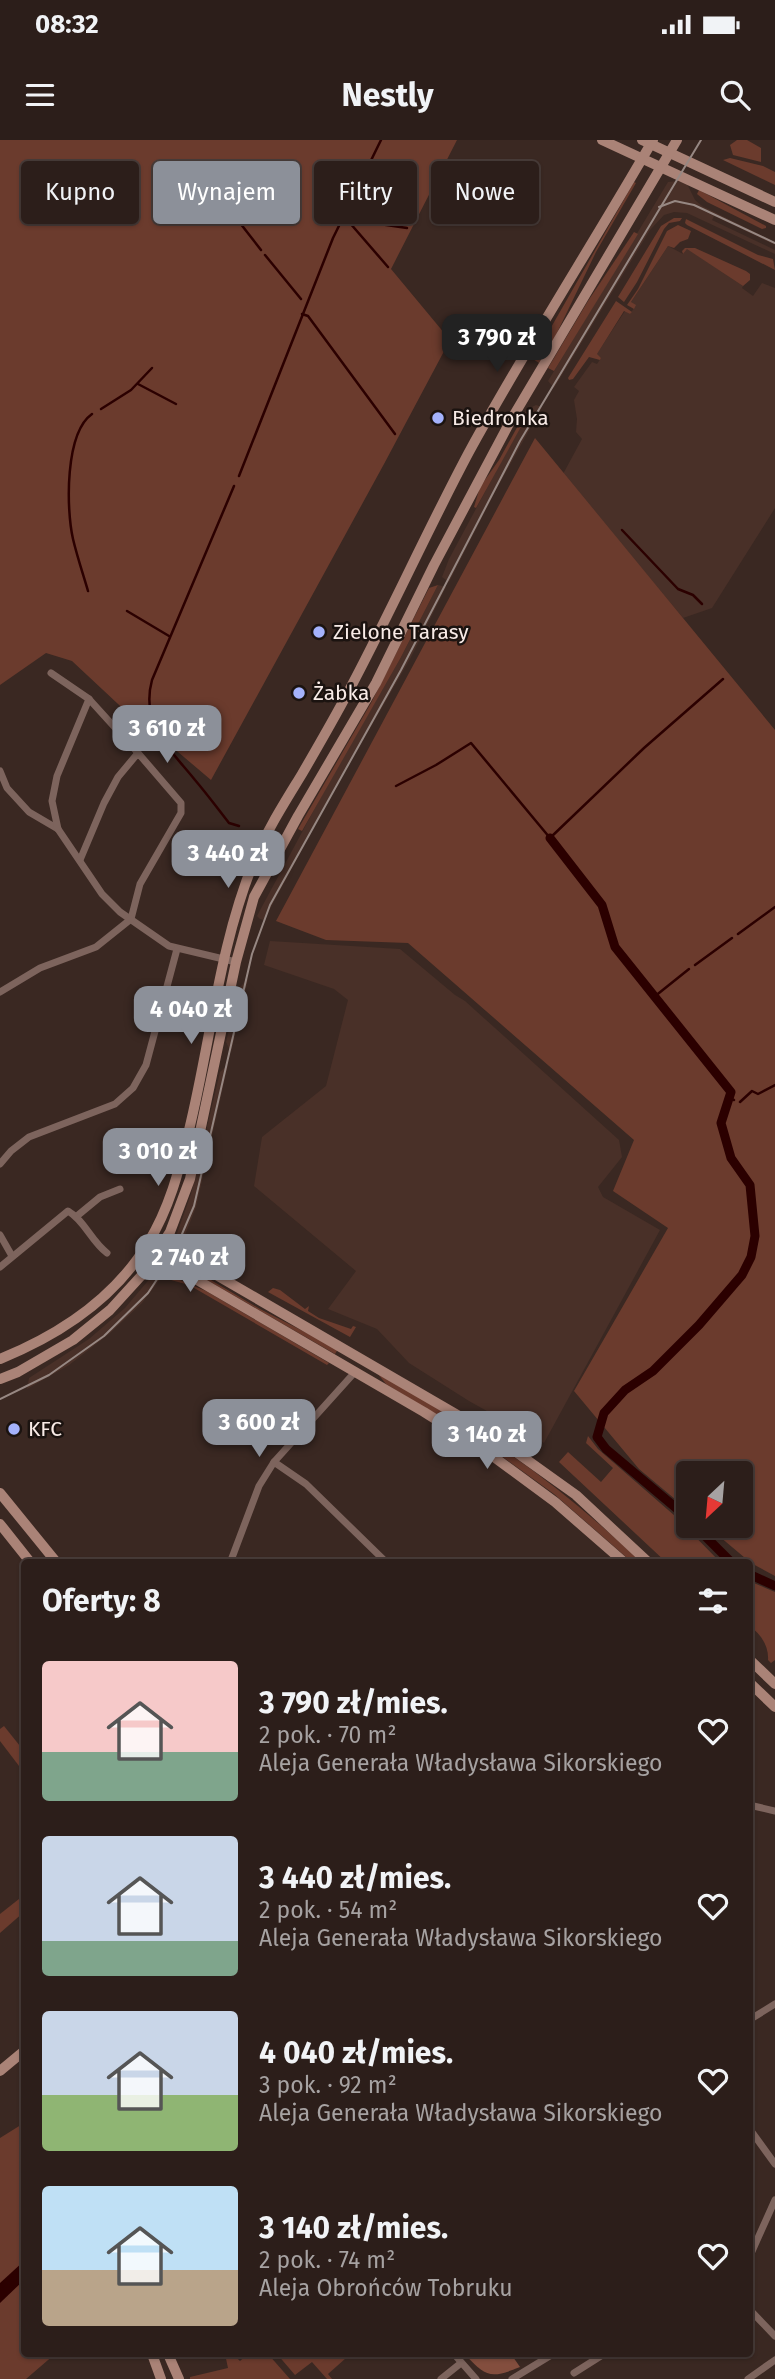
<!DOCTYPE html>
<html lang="pl">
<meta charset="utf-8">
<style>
:root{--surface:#2c1e1a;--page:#342723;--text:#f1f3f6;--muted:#a6a2a2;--line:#483c39;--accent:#8c9099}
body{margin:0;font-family:"Fira Sans",sans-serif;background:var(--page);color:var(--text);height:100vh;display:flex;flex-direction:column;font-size:26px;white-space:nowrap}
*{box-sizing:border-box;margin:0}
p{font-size:23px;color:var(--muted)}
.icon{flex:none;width:38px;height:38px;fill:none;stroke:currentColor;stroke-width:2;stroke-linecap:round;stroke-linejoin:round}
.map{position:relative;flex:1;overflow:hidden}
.drawer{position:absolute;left:21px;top:1419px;width:732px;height:798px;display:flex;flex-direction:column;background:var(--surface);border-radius:7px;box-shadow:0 2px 5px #0004,0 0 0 2px var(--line)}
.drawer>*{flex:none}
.guide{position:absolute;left:21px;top:21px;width:733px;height:63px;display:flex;gap:14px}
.needle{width:46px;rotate:206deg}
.tools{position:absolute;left:676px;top:1321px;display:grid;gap:14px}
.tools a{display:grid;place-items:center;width:77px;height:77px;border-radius:7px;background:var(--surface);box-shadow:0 2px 5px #0004,0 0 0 2px var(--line);font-size:35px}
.price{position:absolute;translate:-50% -60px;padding:0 16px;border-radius:14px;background:var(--accent);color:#fff;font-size:23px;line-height:46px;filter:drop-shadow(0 2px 4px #0008)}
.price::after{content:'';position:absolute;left:50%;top:42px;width:21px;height:16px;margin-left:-10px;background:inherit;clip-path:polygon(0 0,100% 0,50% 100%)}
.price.current{background:#222;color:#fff}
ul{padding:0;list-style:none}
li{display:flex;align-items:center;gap:21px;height:175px;padding:0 21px}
li span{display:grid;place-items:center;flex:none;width:196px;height:140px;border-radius:7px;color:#555}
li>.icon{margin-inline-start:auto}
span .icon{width:84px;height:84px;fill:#fffc;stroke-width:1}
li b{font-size:30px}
h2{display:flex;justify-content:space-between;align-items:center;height:84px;padding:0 21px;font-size:30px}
.chip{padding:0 24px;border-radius:7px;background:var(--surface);box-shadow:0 2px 5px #0004,0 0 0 2px var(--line);font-size:24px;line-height:63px}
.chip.current{background:var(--accent);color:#fff}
.status{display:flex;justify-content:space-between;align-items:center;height:49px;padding:0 35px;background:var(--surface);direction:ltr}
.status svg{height:19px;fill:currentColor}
header{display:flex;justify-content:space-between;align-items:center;height:91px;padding:0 21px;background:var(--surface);font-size:32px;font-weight:700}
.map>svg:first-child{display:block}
.built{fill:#493028}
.green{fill:#6b3b2d}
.forest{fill:#834e3e}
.water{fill:#2b0000}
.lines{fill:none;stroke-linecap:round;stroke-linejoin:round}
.stream{stroke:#2b0000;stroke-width:2.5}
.canal{stroke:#2b0000;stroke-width:9}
.street{stroke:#7d645d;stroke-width:7}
.secondary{stroke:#aa8377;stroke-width:10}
.tram{stroke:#978883;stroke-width:2}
.poi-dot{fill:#a4b2fc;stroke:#1b1310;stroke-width:2.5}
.labels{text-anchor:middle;stroke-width:5;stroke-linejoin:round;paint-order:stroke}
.poi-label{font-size:21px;fill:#f8ebe7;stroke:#1b1310;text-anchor:start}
</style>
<div class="status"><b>08:32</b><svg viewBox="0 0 49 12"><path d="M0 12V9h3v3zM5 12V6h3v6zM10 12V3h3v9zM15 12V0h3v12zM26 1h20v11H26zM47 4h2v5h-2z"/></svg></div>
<header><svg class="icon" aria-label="menu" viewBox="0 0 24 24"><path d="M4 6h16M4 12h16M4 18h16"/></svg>Nestly<svg class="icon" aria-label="search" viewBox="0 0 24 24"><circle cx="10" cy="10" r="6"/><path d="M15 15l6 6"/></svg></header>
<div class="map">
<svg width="775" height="2239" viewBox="0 0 775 2239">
<rect width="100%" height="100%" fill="#3a2822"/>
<g class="built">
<polygon points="678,41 687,44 695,60 702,66 775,102 775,105 714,76 712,80 775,110 775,114 687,73 674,72 664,75 650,90 554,248 548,241 562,218 668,42"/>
<polygon points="668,106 683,114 687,108 743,146 742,148 753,156 762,143 775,148 775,368 712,468 683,478 563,334 582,299 576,292 577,279 574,260 579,251 574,247 592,222 597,224 601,218 596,215 625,171 630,174 634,168 631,162"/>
<polygon points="536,265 542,267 497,348 449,442 442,437 449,419 501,322 532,267"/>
<polygon points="438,445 446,447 410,519 332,654 264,780 260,779 257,776 265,761 329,642 400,519"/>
<polygon points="270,801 400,809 455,855 465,861 619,1000 622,1017 598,1047 603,1057 660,1090 544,1303 469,1261 409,1223 377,1189 328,1169 356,1131 254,1046 262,997 326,946 348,860 334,849 264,825"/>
<polygon points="248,839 242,866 231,912 226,902 239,848"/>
<polygon points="228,925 196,1067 181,1105 176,1096 191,1054 220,932"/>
<polygon points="164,1134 142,1163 109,1194 69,1225 27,1249 29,1238 89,1199 125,1168 152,1136"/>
</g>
<g class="green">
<polygon points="0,0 457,0 391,129 450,200 384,324 211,640 158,595 133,578 72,521 46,513 0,545"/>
<polygon points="737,0 747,0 761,8 761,22 733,15 730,5"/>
<polygon points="730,18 763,26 775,32 775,45 723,20"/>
<polygon points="634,42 636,43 596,112 554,199 539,223 533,219"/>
<polygon points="699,50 766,86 766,88 762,89 707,62 697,54"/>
<polygon points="674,78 682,78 680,81 669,83 664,89 637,142 624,162 618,157 661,86"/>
<polygon points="686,79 758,115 773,119 775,130 687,85 685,83"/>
<polygon points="678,85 691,91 688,99 680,102 674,108 668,106 631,162 636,165 634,169 627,165 638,149 667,91"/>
<polygon points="634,92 638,94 554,231 548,228 588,161"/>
<polygon points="685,108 695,108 746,131 750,134 750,140 743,146 687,109 683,114 682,111"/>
<polygon points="616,161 632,172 630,174 624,171 597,214 601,218 600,220 589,217 573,239 569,240 568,238"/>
<polygon points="532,267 476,368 474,367 480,347 499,320 525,273"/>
<polygon points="535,298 775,590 775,1436 751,1423 707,1386 740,1386 740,1334 688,1334 688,1370 639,1329 574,1251 668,1088 613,1051 634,1000 408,803 326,800 276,781"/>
<polygon points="438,445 400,519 302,691 298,689 371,563 429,448"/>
<polygon points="182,1123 260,1169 338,1209 335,1214 181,1125"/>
<polygon points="173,1137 206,1151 329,1223 327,1225 189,1145 171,1140"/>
<polygon points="273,1148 280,1150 305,1169 309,1166 308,1171 319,1178 351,1189 353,1186 356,1187 350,1197 268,1152"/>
<path d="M378 1234C419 1257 462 1280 501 1308 551 1342 598 1381 642 1423H633L554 1354 496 1312 386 1244Z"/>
<polygon points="588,1296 598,1309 675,1376 721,1423 667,1423 559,1322 568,1312 601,1342 613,1328 586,1303"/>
<path d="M749 1441 775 1452V1520L771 1523 768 1520C769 1507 761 1493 749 1486Z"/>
<polygon points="4,1586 24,1611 24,1625 19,1626 0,1601 0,1589"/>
<polygon points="24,1755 24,1772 0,1793 0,1774"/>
<polygon points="24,1983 24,2214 55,2214 26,2239 0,2239 0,1998"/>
<polygon points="225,2214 239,2214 237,2218 240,2221 248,2214 268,2214 290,2239 190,2239 190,2237 228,2228"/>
<polygon points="277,2214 342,2214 346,2218 328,2234 332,2239 327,2239 312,2222 295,2235"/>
</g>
<path class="forest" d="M465 2214H511L520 2227C491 2239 485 2237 465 2214Z"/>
<polygon class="water" points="24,2121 24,2140 0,2163 0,2143"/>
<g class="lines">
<g class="stream">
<polyline points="222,61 238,79"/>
<polyline points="343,75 388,127"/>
<polyline points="352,80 407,88"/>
<polyline points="240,83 261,110"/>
<polyline points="265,115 301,159"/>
<polyline points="302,174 308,176 395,294"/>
<polyline points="138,244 176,264"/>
<polyline points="101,269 131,250 152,228"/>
<polyline points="239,336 333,98 381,0"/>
<path d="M234 346 152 540C140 584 170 609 195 640 207 654 218 669 229 683L239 686"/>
<polyline points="622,390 678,449 693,455 702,464"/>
<path d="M88 451C83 434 77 416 73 399 66 368 65 293 92 274"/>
<polyline points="127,471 169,496"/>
<polyline points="396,646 436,625 471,603 550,698 644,608 723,539"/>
<polyline points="738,794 775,767"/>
<polyline points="695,825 732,798"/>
<polyline points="654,857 689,829"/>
<polyline points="729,958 734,960"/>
<polyline points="740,962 752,951 758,954 775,945"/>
</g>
<g class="canal">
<polyline points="550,698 602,765 615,807 731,952 721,983 731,1018 750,1045 755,1096 751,1117 742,1135 699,1185 653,1231 625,1250 604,1273 597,1297 606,1309 688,1378"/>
<polyline points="695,1386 732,1423"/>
<polyline points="749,1434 775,1446"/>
</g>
<g class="street">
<polyline points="51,533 89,559"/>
<polyline points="0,631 7,648 29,672 58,689 102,754 120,772 169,806 236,822"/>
<polyline points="58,689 52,661 57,636 89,559 138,613"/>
<polyline points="80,720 104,663 118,637 138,613 181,663 181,673 140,744 131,779"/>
<polyline points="0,852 40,828 96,807 131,779"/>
<polyline points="0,1024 11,1011 29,997 115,964 133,948 146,925 177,809"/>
<polyline points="77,1076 100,1057 120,1049"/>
<polyline points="0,1095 12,1116"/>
<path d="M0 1127 68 1071C85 1081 91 1101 107 1113"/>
<polyline points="274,1322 306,1344 387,1423"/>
<polyline points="230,1423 259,1346 274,1322 355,1232"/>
<polyline points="749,1665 775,1671"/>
<polyline points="749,1880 775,1864"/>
<polyline points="749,1988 775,2024"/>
<polyline points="749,2118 775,2060"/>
<polyline points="749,2169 775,2196"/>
<polyline points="454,2214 476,2239"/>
<polyline points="574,2233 604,2214"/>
<polyline points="441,2239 461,2223"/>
<polyline points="512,2239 553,2214"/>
<polyline points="748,2239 775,2220"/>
</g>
<g class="secondary">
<polyline points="602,0 775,80"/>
<polyline points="642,0 775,62"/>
<polyline points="154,1108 187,1118 492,1295 576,1355 649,1423"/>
<polyline points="159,1111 173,1126 424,1272 483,1309 555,1362 625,1423"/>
<polyline points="142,1135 173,1126"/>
<path d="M0 1219C59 1195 115 1158 148 1103 170 1067 179 1030 189 990 211 900 219 807 254 721 267 690 285 662 302 634 320 603 338 572 354 541 394 465 429 387 469 312 527 206 593 104 653 0"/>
<polyline points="0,1239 18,1232 73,1200 110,1170 141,1136 170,1092 190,1039 236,822 254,757 298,676 376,543 434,425 511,280 677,0"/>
<polyline points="0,1353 57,1423"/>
<polyline points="0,1384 31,1423"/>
<polyline points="749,1519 775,1544"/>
<polyline points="749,1542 775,1567"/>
<polyline points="0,1931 24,1911"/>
<polyline points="152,2214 161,2239"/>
<polyline points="168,2214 179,2239"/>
</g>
<g class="tram">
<polyline points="659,67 675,61 694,65 775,103"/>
<polyline points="0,1259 49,1235 104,1196 148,1153 173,1115 194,1066 252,814 270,765 401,530 520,301 701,0"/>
</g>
</g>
<g class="poi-dot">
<circle cx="438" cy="278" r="7"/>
<circle cx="319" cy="492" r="7"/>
<circle cx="299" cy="553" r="7"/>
<circle cx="14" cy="1289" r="7"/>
</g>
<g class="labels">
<g class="poi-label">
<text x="452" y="285">Biedronka</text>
<text x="333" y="499">Zielone Tarasy</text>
<text x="313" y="560">Żabka</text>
<text x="28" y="1296">KFC</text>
</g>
</g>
</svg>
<div class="tools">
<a><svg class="needle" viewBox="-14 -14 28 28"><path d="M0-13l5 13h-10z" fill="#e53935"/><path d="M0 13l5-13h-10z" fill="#a6a2a2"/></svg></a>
</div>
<b class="price current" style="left:497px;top:234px">3 790 zł</b>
<b class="price" style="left:167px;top:625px">3 610 zł</b>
<b class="price" style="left:228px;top:750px">3 440 zł</b>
<b class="price" style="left:191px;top:906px">4 040 zł</b>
<b class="price" style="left:158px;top:1048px">3 010 zł</b>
<b class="price" style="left:190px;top:1154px">2 740 zł</b>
<b class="price" style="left:259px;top:1319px">3 600 zł</b>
<b class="price" style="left:487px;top:1331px">3 140 zł</b>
<div class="guide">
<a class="chip">Kupno</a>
<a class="chip current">Wynajem</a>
<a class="chip">Filtry</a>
<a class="chip">Nowe</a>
</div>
<section class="drawer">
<h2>Oferty: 8<svg class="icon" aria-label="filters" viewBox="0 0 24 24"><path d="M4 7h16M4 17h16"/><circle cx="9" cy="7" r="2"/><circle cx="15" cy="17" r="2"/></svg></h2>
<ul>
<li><span style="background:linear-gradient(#f6c9c9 65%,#7fa58c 0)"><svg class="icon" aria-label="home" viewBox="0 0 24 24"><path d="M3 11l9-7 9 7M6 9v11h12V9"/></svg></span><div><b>3 790 zł/mies.</b><p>2 pok. · 70 m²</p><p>Aleja Generała Władysława Sikorskiego</p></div><svg class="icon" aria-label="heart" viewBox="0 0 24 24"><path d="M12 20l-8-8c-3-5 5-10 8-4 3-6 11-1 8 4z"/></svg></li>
<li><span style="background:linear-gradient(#c9d6e8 75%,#7fa58c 0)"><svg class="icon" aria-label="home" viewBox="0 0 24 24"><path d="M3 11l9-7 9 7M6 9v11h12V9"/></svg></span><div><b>3 440 zł/mies.</b><p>2 pok. · 54 m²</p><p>Aleja Generała Władysława Sikorskiego</p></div><svg class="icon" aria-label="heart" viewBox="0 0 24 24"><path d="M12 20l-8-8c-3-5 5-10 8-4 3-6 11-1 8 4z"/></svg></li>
<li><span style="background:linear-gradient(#c9d6e8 60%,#8fb573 0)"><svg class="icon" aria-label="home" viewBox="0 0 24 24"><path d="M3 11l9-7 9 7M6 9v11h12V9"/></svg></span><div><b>4 040 zł/mies.</b><p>3 pok. · 92 m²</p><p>Aleja Generała Władysława Sikorskiego</p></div><svg class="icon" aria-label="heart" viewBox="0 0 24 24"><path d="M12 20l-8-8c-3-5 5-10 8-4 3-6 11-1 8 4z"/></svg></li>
<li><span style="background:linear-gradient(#bfe0f5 60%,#b9a48a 0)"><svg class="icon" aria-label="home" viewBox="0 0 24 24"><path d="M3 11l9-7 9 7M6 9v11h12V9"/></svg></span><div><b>3 140 zł/mies.</b><p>2 pok. · 74 m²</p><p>Aleja Obrońców Tobruku</p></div><svg class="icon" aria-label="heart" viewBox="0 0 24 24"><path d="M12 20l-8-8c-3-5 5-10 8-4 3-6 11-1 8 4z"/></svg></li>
</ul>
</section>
</div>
